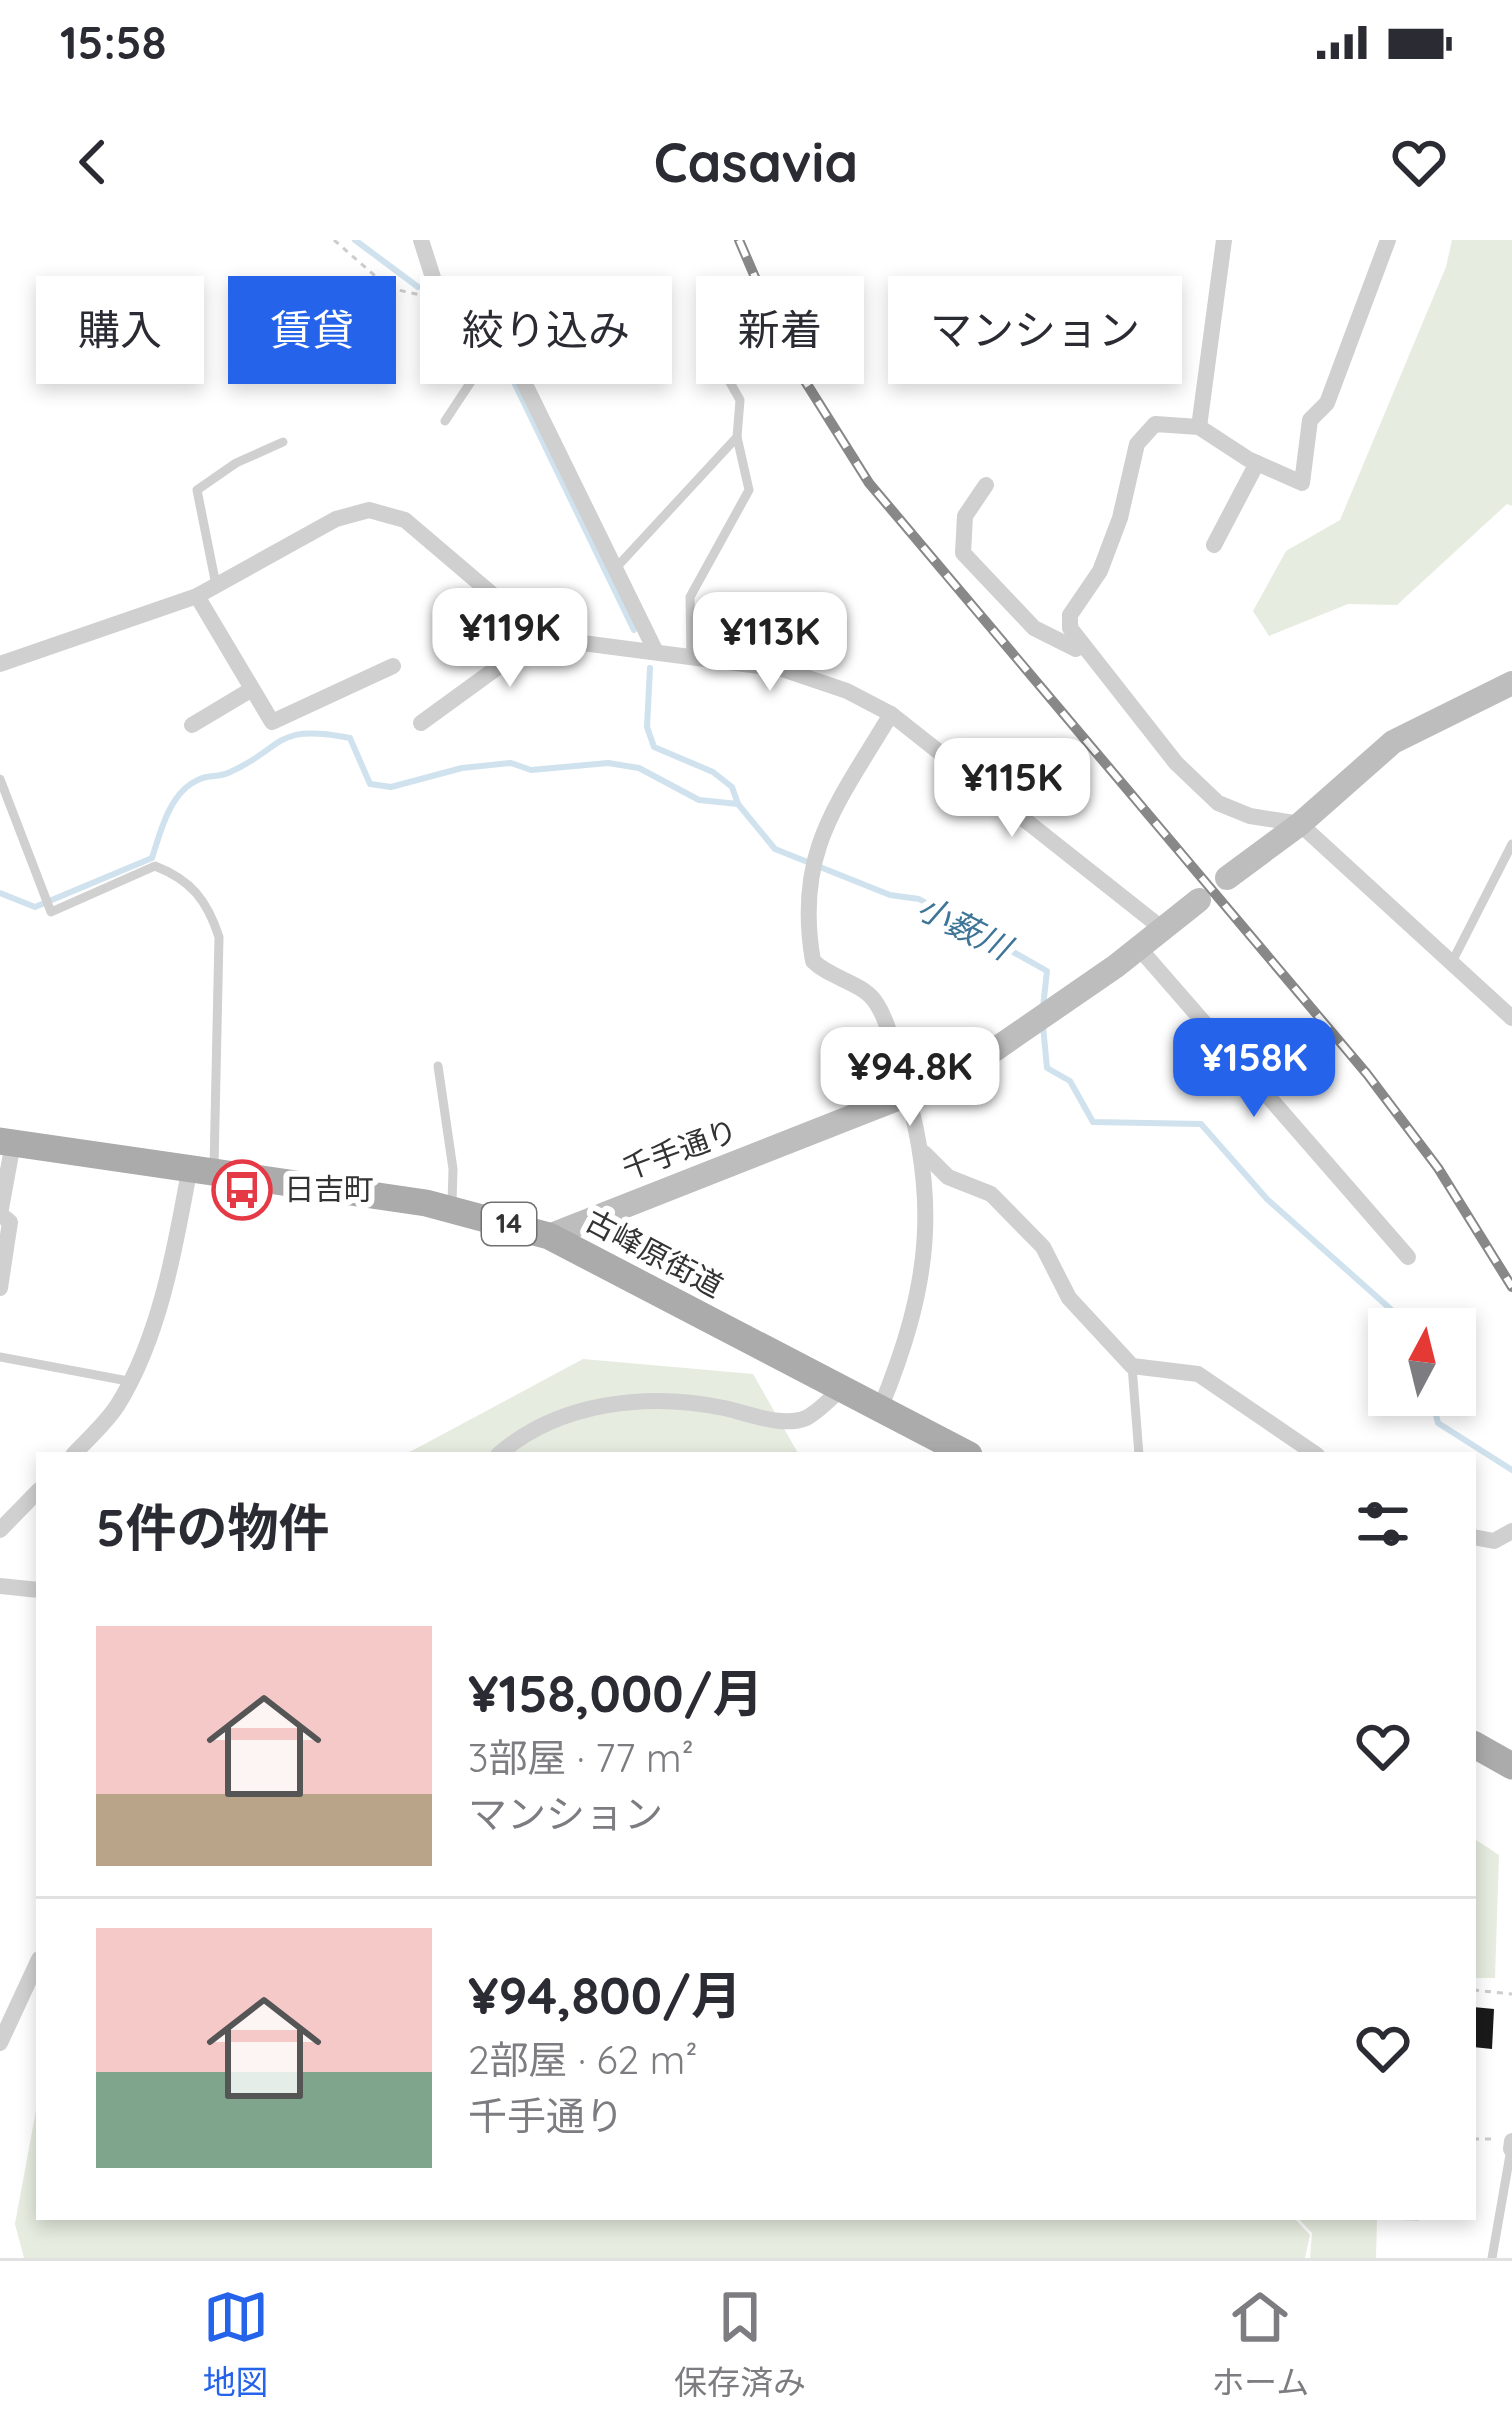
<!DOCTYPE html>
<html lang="ja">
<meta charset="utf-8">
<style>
:root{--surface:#fff;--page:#f7f7f7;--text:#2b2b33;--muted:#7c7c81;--line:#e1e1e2;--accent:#2563eb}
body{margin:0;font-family:Quicksand,"Noto Sans JP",sans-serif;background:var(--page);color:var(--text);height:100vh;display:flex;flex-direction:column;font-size:45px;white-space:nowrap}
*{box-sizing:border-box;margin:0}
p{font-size:39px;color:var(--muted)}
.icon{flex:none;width:66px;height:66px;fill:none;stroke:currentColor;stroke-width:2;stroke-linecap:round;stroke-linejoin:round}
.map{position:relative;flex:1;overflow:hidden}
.panel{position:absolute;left:36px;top:1212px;width:1440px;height:768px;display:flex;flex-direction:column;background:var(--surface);border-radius:0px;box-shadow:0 6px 18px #0003}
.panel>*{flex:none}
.guide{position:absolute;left:36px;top:36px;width:1440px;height:108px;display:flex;gap:24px}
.needle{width:78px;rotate:7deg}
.controls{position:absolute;left:1368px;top:1068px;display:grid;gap:24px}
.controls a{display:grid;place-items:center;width:108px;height:108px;border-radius:0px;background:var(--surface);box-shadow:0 6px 18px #0003;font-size:60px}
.price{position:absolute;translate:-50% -102px;padding:0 27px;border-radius:24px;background:#fff;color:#222;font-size:39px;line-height:78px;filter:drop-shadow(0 3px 6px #0008)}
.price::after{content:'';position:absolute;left:50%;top:72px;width:36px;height:27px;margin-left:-18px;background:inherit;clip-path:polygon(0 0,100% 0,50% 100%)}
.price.current{background:var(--accent);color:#fff}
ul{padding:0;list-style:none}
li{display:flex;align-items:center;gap:36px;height:300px;padding:0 60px}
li+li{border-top:3px solid var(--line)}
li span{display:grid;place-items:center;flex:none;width:336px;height:240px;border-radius:0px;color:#555}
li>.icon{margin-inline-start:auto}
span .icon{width:144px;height:144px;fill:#fffc;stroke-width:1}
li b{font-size:51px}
h2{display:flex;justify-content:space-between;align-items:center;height:144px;padding:0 60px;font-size:51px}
.tag{padding:0 42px;border-radius:0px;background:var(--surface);box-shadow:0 6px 18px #0003;font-size:42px;line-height:108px}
.tag.current{background:var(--accent);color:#fff}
.status{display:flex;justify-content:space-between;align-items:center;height:84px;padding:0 60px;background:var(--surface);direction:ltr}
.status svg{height:33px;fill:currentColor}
header{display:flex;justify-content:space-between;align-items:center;height:156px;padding:0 60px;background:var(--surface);font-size:54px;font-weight:700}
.tab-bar{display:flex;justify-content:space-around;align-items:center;height:168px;border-top:3px solid var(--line);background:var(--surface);font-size:33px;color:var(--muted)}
.tab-bar a{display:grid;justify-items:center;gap:6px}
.tab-bar .current{color:var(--accent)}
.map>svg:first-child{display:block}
.green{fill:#e6ecdf}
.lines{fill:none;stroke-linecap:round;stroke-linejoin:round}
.stream{stroke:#cfe2ee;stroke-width:6}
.building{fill:#1a1a1a}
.path{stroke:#cdcdcd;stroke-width:3;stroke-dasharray:6 6;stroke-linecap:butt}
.lane{stroke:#d0d0d0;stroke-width:9}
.street{stroke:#d0d0d0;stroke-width:16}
.secondary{stroke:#bdbdbd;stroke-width:24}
.primary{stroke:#ababab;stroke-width:27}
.rail-casing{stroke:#888;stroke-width:10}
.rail{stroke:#fff;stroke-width:6;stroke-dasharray:18;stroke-linecap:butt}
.labels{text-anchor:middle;stroke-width:12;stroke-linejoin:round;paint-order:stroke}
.shield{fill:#fff;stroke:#707070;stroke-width:3}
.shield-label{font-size:27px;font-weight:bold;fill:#333}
.street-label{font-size:30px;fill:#333;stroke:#fff}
.poi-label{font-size:30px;fill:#333;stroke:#fff;text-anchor:start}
.water-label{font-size:33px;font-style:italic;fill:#3f7597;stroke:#fff}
</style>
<div class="status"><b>15:58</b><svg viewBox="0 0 49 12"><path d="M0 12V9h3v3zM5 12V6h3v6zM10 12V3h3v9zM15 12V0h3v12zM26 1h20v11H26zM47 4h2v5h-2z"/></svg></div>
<header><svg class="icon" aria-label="back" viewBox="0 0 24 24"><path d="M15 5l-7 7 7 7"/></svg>Casavia<svg class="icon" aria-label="heart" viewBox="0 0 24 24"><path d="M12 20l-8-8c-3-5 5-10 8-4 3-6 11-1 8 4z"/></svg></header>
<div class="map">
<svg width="1512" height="2018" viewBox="0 0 1512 2018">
<rect width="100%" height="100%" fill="#fff"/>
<g class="green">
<polygon points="1452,0 1512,0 1512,266 1507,264 1397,365 1348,364 1269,396 1253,371 1286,311 1340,280 1446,27"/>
<polygon points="583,1119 753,1134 799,1215 404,1215"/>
<polygon points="1473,1598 1499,1615 1495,1738 1473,1738"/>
<polygon points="39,1854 39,1977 1293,1977 1310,1995 1305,2018 24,2018 15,1984"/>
<polygon points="1297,1977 1419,1977 1419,1981 1377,1979 1376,2018 1310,2018 1312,1993"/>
</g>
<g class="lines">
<g class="stream">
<polyline points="355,0 418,47"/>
<polyline points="440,65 492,109"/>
<polyline points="512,138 634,390"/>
<polyline points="650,428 647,487 654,507 713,532 732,547 738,564 775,609 890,655 919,659 1047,731 1043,767"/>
<path d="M0 653 35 667 152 618C161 590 170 551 200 539 208 535 219 537 228 533 286 508 271 483 350 498L370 544 391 547 462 528 511 523 531 530 608 523 639 528 699 560 738 564"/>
<polyline points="1043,786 1047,828 1070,841 1093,882 1201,884 1267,959 1413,1089"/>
<polyline points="1431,1155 1438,1183 1512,1230"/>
</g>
</g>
<polygon class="building" points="1473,1767 1494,1769 1492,1809 1473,1807"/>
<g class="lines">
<g class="path">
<polyline points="334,0 389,48 421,55"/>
<polyline points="1473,1750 1512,1754"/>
<polyline points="1473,1899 1492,1899"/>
</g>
<g class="lane">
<polyline points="718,67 723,130 740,160 737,197"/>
<polyline points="517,128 602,100"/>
<polyline points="445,181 484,122 509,117"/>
<polyline points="614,330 737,197 749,250 690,357 691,417"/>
<polyline points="216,345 197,250 236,223 283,202"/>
<path d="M0 539 51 672 155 626C191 640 207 660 219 697L214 927"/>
<polyline points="1452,722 1512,604"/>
<polyline points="438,826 453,929 452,963"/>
<polyline points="0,1117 128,1141"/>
<polyline points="1132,1126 1139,1215"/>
<polyline points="1492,2018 1511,1909"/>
</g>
<g class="street">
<polyline points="421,0 436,47 497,98 517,128 656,412"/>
<polyline points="1388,0 1327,163 1310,180 1302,243 1248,219 1199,187 1155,184 1137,204 1120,278 1100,331 1070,375 1070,388 1176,523 1218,563 1250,576 1300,584 1512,778"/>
<polyline points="1199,187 1224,0"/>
<polyline points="986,245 965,276 963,313 1034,388 1076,409"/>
<polyline points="1214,305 1257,223"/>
<polyline points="197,356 272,482 393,426"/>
<polyline points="0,424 197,356 336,279 369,270 405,280 513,372 567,401 782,429 847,451 891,474 1164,690"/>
<polyline points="421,483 498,427 516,401 513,372"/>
<polyline points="192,485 252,449"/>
<polyline points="1139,708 1408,1017"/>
<polyline points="924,913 948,937 991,954 1043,1007 1069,1058 1132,1126 1198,1134 1317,1215"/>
<polyline points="0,1048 10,982 0,974 13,903"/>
<path d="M880 1169C931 1045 941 958 900 829 893 807 888 779 874 760 860 742 830 738 813 721 794 612 838 563 891 474"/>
<path d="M73 1215C87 1200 105 1184 117 1166 160 1098 176 1004 190 926"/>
<path d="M498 1215C558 1162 647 1152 724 1168 748 1173 782 1188 806 1178 818 1172 831 1158 841 1149"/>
<polyline points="0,1290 39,1250"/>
<polyline points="1473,1297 1494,1301 1512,1291"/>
<polyline points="0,1346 39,1350"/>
<polyline points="0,1803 39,1719"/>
<polyline points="1511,1909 1512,1901"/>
</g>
<g class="secondary">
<polyline points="1227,638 1300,584 1393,502 1512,443"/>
<polyline points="549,996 958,835 1116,726 1199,660"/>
</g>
<g class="primary">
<polyline points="0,901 426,963 549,996 969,1215"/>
<polyline points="1473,1504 1512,1526"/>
</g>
<g class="rail-casing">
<polyline id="rail" points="739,0 788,114 869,243 1367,834 1438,928 1512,1047"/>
</g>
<use href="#rail" class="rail"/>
</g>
<defs>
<g id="bus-ring" transform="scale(3)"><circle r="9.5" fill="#fff" stroke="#e63946" stroke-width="1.5"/><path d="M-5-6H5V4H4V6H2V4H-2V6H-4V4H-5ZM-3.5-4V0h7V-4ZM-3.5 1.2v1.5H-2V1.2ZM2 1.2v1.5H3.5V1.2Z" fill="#e63946"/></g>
</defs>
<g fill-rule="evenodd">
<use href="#bus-ring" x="242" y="950"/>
</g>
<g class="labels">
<rect class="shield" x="482" y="963" width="54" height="42" rx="9"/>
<g class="shield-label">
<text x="509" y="993">14</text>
</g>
<g class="street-label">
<text transform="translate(680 910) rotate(-20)" y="10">千手通り</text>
<text transform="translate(654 1014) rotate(28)" y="10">古峰原街道</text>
</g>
<g class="poi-label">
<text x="284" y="960">日吉町</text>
</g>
<g class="water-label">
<text transform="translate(964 687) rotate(27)" y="12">小薮川</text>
</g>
</g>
</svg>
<div class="controls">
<a><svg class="needle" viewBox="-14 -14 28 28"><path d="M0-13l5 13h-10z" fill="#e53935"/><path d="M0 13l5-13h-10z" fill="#7c7c81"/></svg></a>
</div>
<b class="price" style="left:510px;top:450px">¥119K</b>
<b class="price" style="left:770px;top:454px">¥113K</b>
<b class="price" style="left:1012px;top:600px">¥115K</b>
<b class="price current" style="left:1254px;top:880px">¥158K</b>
<b class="price" style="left:910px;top:889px">¥94.8K</b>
<div class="guide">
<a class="tag">購入</a>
<a class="tag current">賃貸</a>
<a class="tag">絞り込み</a>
<a class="tag">新着</a>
<a class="tag">マンション</a>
</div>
<section class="panel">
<h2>5件の物件<svg class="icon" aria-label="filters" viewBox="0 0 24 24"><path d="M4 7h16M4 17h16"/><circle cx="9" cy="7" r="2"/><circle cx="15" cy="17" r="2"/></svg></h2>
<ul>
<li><span style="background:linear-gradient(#f6c9c9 70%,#b9a48a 0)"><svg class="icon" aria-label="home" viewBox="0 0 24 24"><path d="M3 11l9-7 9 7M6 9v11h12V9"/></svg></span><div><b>¥158,000/月</b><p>3部屋 · 77 m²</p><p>マンション</p></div><svg class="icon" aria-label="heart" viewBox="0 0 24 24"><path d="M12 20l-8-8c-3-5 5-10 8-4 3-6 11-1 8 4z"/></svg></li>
<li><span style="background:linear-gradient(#f6c9c9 60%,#7fa58c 0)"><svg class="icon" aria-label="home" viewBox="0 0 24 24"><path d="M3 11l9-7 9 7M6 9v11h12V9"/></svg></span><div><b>¥94,800/月</b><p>2部屋 · 62 m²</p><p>千手通り</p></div><svg class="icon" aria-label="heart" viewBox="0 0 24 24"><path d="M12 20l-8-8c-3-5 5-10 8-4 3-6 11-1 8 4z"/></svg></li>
</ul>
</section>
</div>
<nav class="tab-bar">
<a class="current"><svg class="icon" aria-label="map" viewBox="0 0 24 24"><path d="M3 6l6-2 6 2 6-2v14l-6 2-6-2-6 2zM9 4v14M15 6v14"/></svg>地図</a>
<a><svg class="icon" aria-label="saved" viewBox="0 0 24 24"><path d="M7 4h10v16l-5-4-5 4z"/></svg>保存済み</a>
<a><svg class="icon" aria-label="home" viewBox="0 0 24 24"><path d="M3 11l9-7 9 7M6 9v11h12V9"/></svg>ホーム</a>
</nav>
